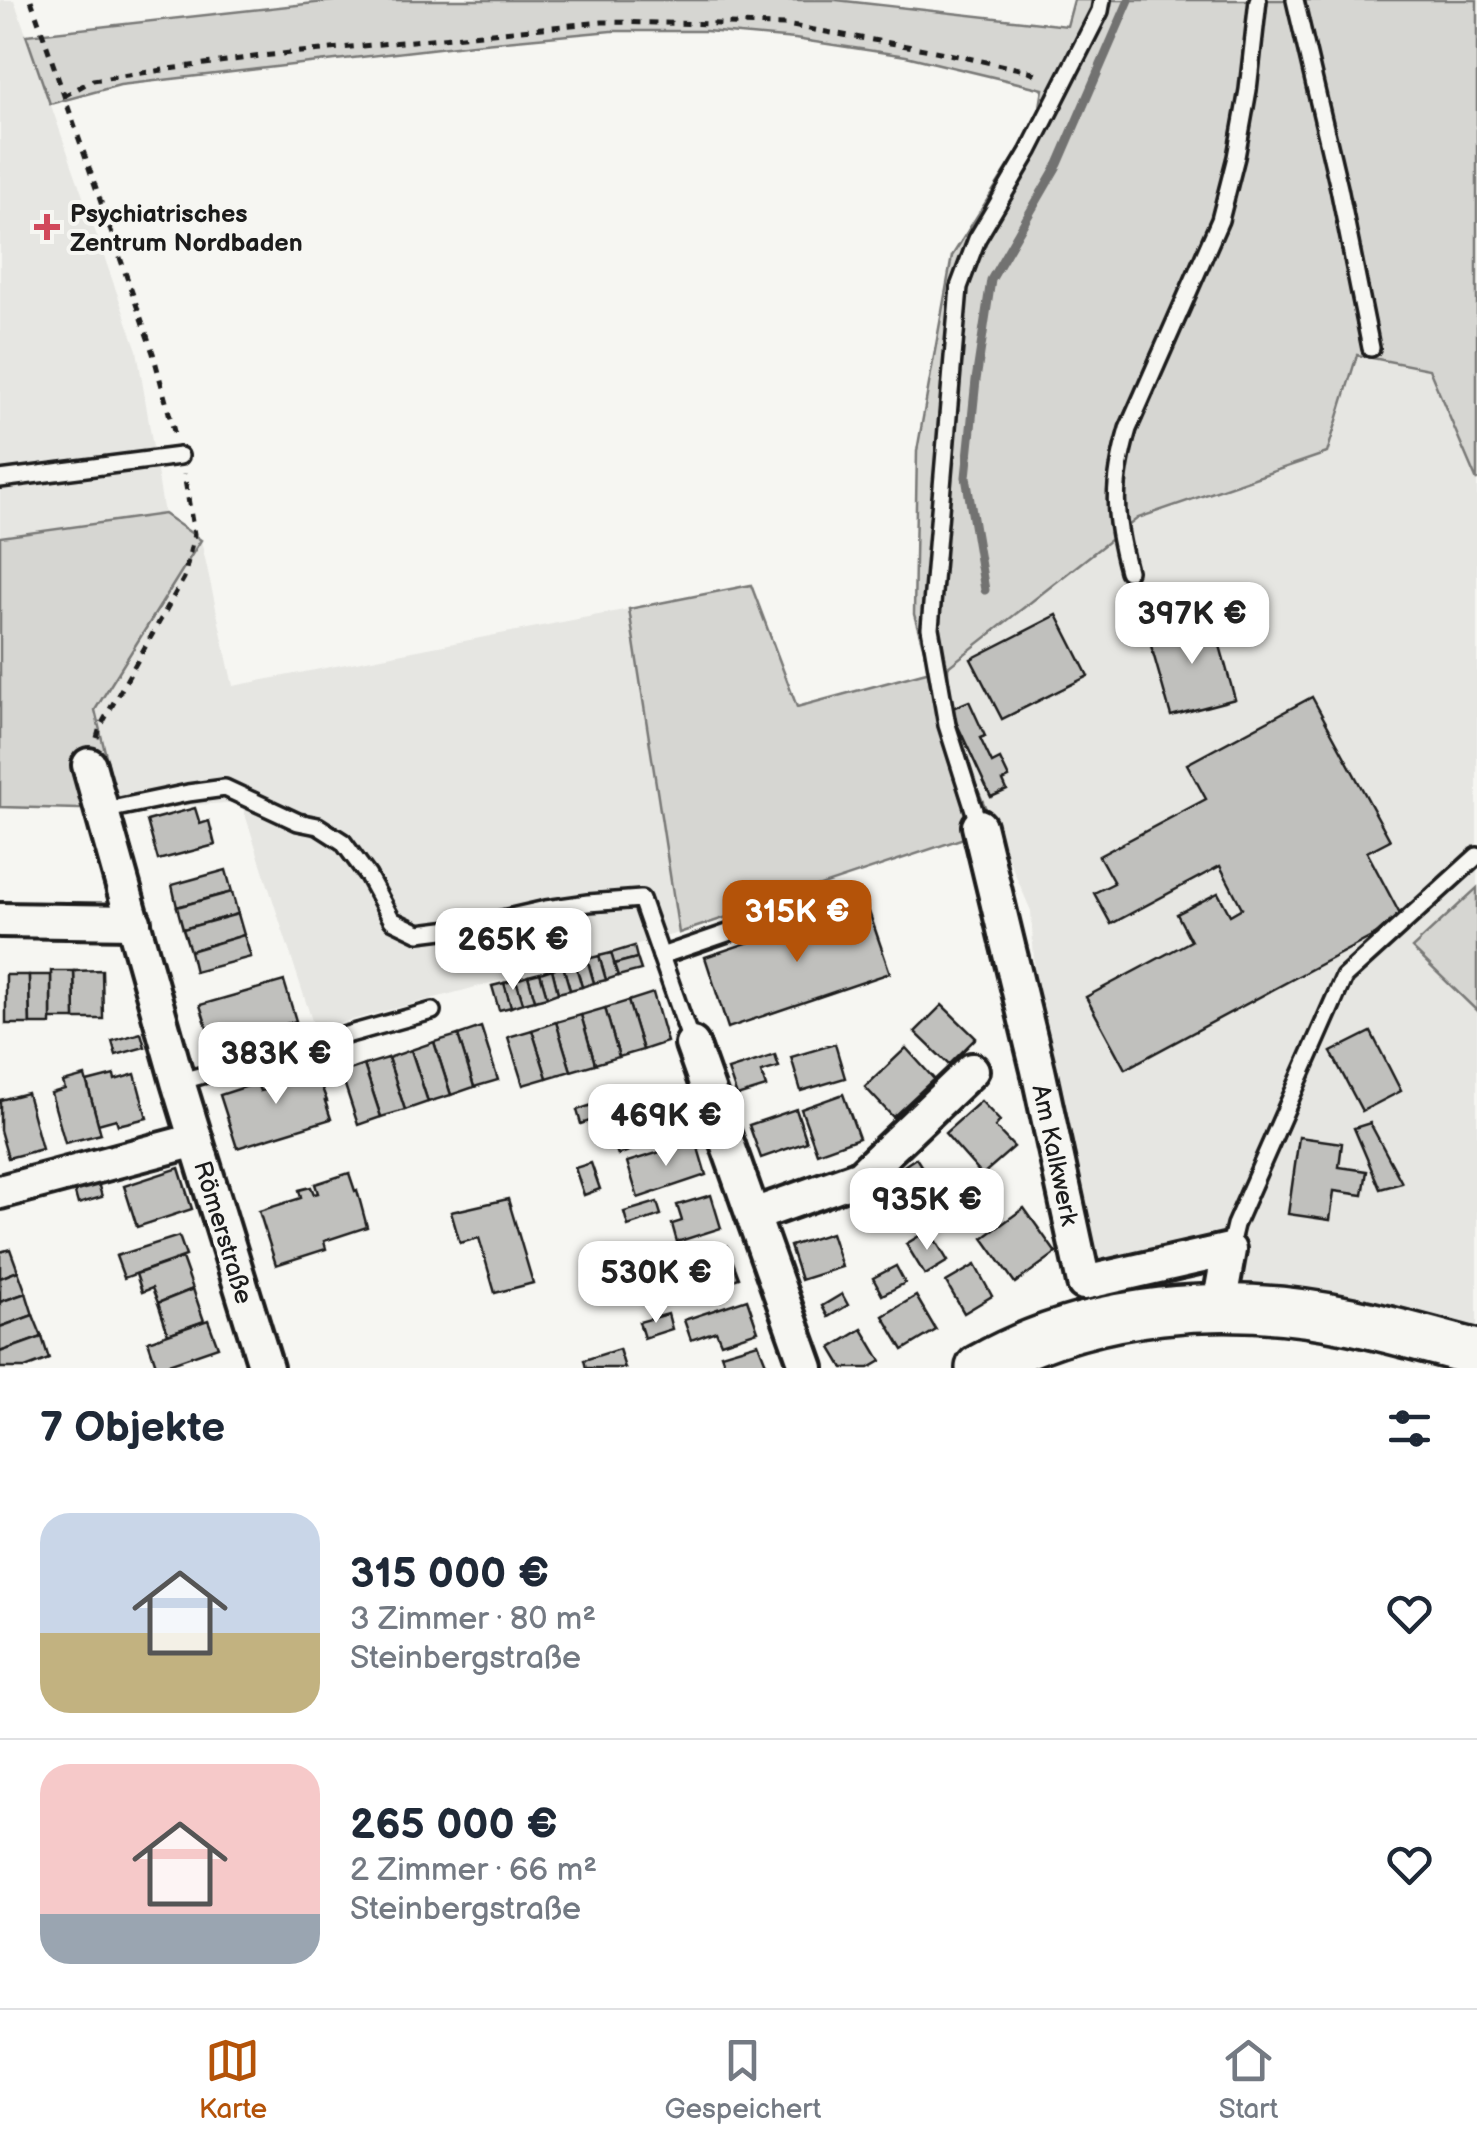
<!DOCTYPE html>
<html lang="de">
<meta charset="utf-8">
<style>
:root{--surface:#fff;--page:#f6f6f7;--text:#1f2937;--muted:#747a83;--line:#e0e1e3;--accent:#b45309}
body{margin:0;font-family:"Balsamiq Sans",sans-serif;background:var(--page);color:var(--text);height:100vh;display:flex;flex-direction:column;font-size:38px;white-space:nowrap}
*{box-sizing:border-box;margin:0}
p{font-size:32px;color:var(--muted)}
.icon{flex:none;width:55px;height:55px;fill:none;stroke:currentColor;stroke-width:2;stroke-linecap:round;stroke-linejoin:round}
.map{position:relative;height:1368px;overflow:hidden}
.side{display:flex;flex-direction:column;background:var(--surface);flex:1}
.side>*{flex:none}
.price{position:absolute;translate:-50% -85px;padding:0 22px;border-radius:20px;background:#fff;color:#222;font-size:32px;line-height:65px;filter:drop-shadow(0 2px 5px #0008)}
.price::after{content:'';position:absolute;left:50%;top:60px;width:30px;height:22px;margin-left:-15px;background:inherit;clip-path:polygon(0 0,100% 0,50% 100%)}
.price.selected{background:var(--accent);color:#fff}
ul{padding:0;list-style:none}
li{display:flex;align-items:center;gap:30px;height:250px;padding:0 40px}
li+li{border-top:2px solid var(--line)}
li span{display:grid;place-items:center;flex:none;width:280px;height:200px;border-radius:30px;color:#555}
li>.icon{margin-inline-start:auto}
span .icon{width:120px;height:120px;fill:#fffc;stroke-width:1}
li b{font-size:42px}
h2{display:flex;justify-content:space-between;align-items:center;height:120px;padding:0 40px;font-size:42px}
.tab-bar{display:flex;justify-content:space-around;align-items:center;height:140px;border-top:2px solid var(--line);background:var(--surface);font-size:28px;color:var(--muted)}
.tab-bar a{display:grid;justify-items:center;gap:5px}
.tab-bar .selected{color:var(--accent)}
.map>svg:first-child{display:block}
.built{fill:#e6e6e2}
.green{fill:#d6d6d2;stroke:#797977;stroke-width:2.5}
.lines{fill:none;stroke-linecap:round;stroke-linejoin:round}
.stream{stroke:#727271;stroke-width:9}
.building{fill:#c0c0bd;stroke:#1c1c1c;stroke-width:2.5}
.lane-casing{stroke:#1c1c1c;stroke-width:22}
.street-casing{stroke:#1c1c1c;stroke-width:40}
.secondary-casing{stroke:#1c1c1c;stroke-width:52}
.path{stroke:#1c1c1c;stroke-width:5;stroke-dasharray:8 8;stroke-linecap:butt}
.lane{stroke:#f6f6f2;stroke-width:15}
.street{stroke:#f6f6f2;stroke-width:32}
.secondary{stroke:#f6f6f2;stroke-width:45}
.poi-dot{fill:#d1495b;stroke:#f6f6f2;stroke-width:4}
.labels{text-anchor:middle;stroke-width:8;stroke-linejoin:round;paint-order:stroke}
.poi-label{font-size:25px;font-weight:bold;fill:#1c1c1c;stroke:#f6f6f2;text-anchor:start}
.street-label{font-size:25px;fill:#1c1c1c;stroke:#f6f6f2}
</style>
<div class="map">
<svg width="1477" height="1368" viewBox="0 0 1477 1368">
<rect width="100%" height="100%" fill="#f6f6f2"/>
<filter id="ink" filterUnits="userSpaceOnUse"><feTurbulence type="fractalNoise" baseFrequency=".01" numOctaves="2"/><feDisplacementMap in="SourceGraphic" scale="20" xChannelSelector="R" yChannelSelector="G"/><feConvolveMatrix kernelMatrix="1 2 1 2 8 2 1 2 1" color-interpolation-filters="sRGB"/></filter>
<g filter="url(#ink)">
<g class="built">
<polygon points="0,0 14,0 137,350 164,514 0,537"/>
<polygon points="1357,355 1429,369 1477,481 1477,888 1412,948 1477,1011 1477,1328 1352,1295 1247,1288 1224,1238 1102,1260 1076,1239 1039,1041 1031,911 949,721 948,667 1138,518 1327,453"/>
<polygon points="201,540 233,686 629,609 679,933 315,1030 241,802 119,810 95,710"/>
</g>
<g class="green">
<polygon points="342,0 836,0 1067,26 1074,0 1477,0 1477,481 1429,369 1357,355 1327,453 1138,518 948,667 949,721 994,828 679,933 629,609 751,585 797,707 930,671 914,614 917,451 952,256 1038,119 1043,89 906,56 795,39 706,31 611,31 473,44 120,85 50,104 26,35"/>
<polygon points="164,514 201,540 95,710 119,810 0,807 0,537"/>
<polygon points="1477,888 1477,1011 1412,948"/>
</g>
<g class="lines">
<polyline class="stream" points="985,590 966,477 976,380 991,280 1058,164 1129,0"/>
</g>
<g class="building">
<polygon points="1057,615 1088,676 1002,719 971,659"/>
<polygon points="1212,617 1235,699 1171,716 1148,635"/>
<polygon points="1312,697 1390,840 1367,852 1403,920 1125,1069 1086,997 1191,941 1177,914 1218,893 1230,915 1242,908 1220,866 1111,924 1094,893 1114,883 1099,856 1206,799 1187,764"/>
<polygon points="969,701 985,736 980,738 992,763 1000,759 1009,778 1003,781 1007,790 991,797 950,709"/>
<polygon points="195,808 200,824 209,821 215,845 158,860 147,821"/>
<polygon points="226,870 232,892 177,907 172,885"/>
<polygon points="232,892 238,914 183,929 177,907"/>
<polygon points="866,903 890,973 728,1028 705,957"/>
<polygon points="238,914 244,935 190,951 183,929"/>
<polygon points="244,935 251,957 195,972 190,951"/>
<polygon points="634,946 637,958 614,964 611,953"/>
<polygon points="611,953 618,976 606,980 599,956"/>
<polygon points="599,956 606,980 594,983 587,959"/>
<polygon points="637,958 641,970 618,976 614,964"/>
<polygon points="587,959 594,983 582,987 575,963"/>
<polygon points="575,963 582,987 570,990 563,966"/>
<polygon points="563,966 570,990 558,993 552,969"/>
<polygon points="552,969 558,993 547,997 540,973"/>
<polygon points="102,970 103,1019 75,1019 74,971"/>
<polygon points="51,971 74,971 75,1019 51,1019"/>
<polygon points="540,973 547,997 535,1000 528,976"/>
<polygon points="6,975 29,975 30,1024 6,1024"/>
<polygon points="29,975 51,975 51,1024 30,1024"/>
<polygon points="528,976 535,1000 523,1003 516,980"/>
<polygon points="516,980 523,1003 511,1007 504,983"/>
<polygon points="284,981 296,1021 213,1046 200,1005"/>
<polygon points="504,983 511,1007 499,1010 492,986"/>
<polygon points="653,993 667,1042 643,1050 628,1001"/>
<polygon points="628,1001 643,1050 619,1057 605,1008"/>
<polygon points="942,1005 976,1038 949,1065 915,1032"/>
<polygon points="605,1008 619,1057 595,1064 581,1015"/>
<polygon points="581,1015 595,1064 571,1071 556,1022"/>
<polygon points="556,1022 571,1071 547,1078 532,1030"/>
<polygon points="481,1027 498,1080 474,1087 458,1035"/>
<polygon points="532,1030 547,1078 523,1085 508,1037"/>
<polygon points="1371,1032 1401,1091 1362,1111 1331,1052"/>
<polygon points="141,1033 145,1047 116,1055 112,1041"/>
<polygon points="458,1035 474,1087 451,1095 434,1042"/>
<polygon points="434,1042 451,1095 428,1102 411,1050"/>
<polygon points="835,1044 845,1078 801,1091 791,1057"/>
<polygon points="906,1048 934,1079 893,1117 865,1087"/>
<polygon points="411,1050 428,1102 405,1110 388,1058"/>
<polygon points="775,1055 779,1067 761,1072 766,1087 737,1096 728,1070"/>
<polygon points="388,1058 405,1110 381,1117 364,1065"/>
<polygon points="313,1065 327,1101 325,1101 331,1119 237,1148 220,1095 257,1083 260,1091 265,1090 263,1082 275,1079 278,1086 282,1085 279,1075"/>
<polygon points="364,1065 381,1117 358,1125 341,1073"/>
<polygon points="135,1074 147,1118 118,1125 116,1119 98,1124 87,1082 114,1075 115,1080"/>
<polygon points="85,1076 101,1134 65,1143 51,1093 65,1089 63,1082"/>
<polygon points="675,1088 687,1121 646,1135 635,1101"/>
<polygon points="27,1093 42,1149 8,1158 0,1130 0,1100"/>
<polygon points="843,1094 859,1138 817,1153 801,1109"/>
<polygon points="609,1099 614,1113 581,1124 577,1110"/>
<polygon points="981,1101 1000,1121 995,1127 1014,1147 982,1175 945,1133"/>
<polygon points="796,1109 807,1142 761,1158 749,1125"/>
<polygon points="1370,1123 1402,1183 1380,1189 1354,1128"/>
<polygon points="636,1133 643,1146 618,1155 612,1139"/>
<polygon points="1299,1137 1342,1143 1339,1167 1367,1171 1363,1195 1334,1191 1330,1220 1288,1214"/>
<polygon points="696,1141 706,1175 638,1198 627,1162"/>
<polygon points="916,1158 940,1195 897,1224 872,1187"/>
<polygon points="591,1163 600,1189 584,1195 575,1168"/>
<polygon points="179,1168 192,1209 137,1227 124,1186"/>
<polygon points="349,1173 355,1191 357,1190 367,1227 324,1241 326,1249 276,1265 259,1211 301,1198 299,1190 311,1187 314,1194 318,1193 315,1184"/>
<polygon points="97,1179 102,1197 78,1204 73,1186"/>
<polygon points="711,1195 721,1228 677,1242 672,1224 682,1221 677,1205"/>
<polygon points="508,1199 533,1283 495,1293 479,1238 460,1243 451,1212"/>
<polygon points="657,1202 661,1215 628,1226 624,1212"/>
<polygon points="1024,1208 1056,1253 1015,1283 983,1238"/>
<polygon points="929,1230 948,1261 925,1275 906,1244"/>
<polygon points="831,1233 842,1267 801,1280 790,1246"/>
<polygon points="179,1236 186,1256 124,1278 116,1256"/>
<polygon points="727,1246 739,1278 704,1290 693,1258"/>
<polygon points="10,1249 18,1271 0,1278 0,1252"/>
<polygon points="182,1258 193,1289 158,1303 152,1288 142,1292 136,1274"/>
<polygon points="975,1265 992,1296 964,1313 946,1282"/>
<polygon points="896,1266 905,1283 882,1295 873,1278"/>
<polygon points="18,1271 26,1293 0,1302 0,1278"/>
<polygon points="193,1289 204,1321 168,1334 158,1303"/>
<polygon points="26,1293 33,1315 0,1327 0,1302"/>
<polygon points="842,1294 848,1305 828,1317 822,1306"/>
<polygon points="916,1296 936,1330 903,1350 883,1316"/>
<polygon points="747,1299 758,1331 721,1343 716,1331 691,1340 684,1320"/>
<polygon points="668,1314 672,1329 644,1338 639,1322"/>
<polygon points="33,1315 42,1337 0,1352 0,1327"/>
<polygon points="208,1320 218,1347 157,1368 148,1341"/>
<polygon points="862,1329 881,1361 869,1368 843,1368 831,1348"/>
<polygon points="42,1337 49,1359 25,1368 0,1368 0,1352"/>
<polygon points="758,1343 768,1368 726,1368 721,1354"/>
<polygon points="619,1349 625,1368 586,1368 584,1360"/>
</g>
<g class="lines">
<g class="lane-casing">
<g id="lane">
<polyline points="1295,0 1339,188 1371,348"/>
<polyline points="0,479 180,456"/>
<path d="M1128 571C1113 515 1112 485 1128 429L1220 220 1236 157 1248 90 1258 0"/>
<polyline points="102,811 188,793 225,788 298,822 318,826 343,842 368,876 392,920 419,933 467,927 546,909 588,903 641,899 692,1044"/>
<polyline points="979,826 947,725 930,628 959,287 977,239 1029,151 1100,11 1102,0"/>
<polyline points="661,956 800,908"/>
<polyline points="178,1082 432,1011"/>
<polyline points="1229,1250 1235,1225 1344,977 1477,856"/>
</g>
</g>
<g class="street-casing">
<g id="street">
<polyline points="89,765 178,1082 266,1368"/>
<polyline points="979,826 1038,1070 1084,1283 1229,1250 1219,1306"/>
<polyline points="0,920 134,922"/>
<polyline points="692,1044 807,1368"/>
<polyline points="0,1192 196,1140"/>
<polyline points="754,1215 860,1177 972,1070"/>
</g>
</g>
<g class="secondary-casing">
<path id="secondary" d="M979 1368C1091 1305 1227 1295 1351 1321 1393 1330 1435 1342 1477 1353"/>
</g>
<g class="path">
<polyline points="31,0 153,353 176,439"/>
<polyline points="64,96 93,80 261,56 602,22 786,25 930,50 1029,71 1042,77"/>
<polyline points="97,738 100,727 184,578 194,534 184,474"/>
</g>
<use href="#lane" class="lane"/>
<use href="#street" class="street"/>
<use href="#secondary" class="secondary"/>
</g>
</g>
<path class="poi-dot" d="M42 212h10v10h10v10h-10v10h-10v-10h-10v-10h10z"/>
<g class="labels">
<g class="poi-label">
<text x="70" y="222">Psychiatrisches<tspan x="70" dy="29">Zentrum Nordbaden</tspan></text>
</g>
<g class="street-label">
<text transform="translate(1056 1155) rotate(78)" y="9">Am Kalkwerk</text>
<text transform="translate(224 1232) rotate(73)" y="9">Römerstraße</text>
</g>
</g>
</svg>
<b class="price" style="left:1192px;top:667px">397K €</b>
<b class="price selected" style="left:797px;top:965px">315K €</b>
<b class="price" style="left:513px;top:993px">265K €</b>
<b class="price" style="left:276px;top:1107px">383K €</b>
<b class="price" style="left:666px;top:1169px">469K €</b>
<b class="price" style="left:927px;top:1253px">935K €</b>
<b class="price" style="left:656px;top:1326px">530K €</b>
</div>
<section class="side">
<h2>7 Objekte<svg class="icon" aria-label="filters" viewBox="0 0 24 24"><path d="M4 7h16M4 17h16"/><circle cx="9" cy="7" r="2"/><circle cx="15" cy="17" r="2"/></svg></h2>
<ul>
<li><span style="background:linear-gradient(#c9d6e8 60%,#c2b280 0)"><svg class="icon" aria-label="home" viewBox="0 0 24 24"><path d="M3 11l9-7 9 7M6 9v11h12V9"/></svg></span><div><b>315 000 €</b><p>3 Zimmer · 80 m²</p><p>Steinbergstraße</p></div><svg class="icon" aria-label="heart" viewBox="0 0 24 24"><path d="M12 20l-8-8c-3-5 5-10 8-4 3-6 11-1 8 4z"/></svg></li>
<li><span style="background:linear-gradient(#f6c9c9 75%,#9aa5b1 0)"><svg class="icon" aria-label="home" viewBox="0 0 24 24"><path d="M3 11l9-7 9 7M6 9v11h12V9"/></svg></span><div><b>265 000 €</b><p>2 Zimmer · 66 m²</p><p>Steinbergstraße</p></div><svg class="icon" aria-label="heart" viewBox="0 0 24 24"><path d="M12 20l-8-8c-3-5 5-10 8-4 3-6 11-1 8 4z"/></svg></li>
</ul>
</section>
<nav class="tab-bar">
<a class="selected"><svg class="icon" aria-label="map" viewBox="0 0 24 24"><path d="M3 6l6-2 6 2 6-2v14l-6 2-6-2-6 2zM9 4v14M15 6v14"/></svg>Karte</a>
<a><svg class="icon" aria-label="saved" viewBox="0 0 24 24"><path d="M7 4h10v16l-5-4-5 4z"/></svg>Gespeichert</a>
<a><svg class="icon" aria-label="home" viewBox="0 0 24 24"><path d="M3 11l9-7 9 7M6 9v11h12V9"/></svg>Start</a>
</nav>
